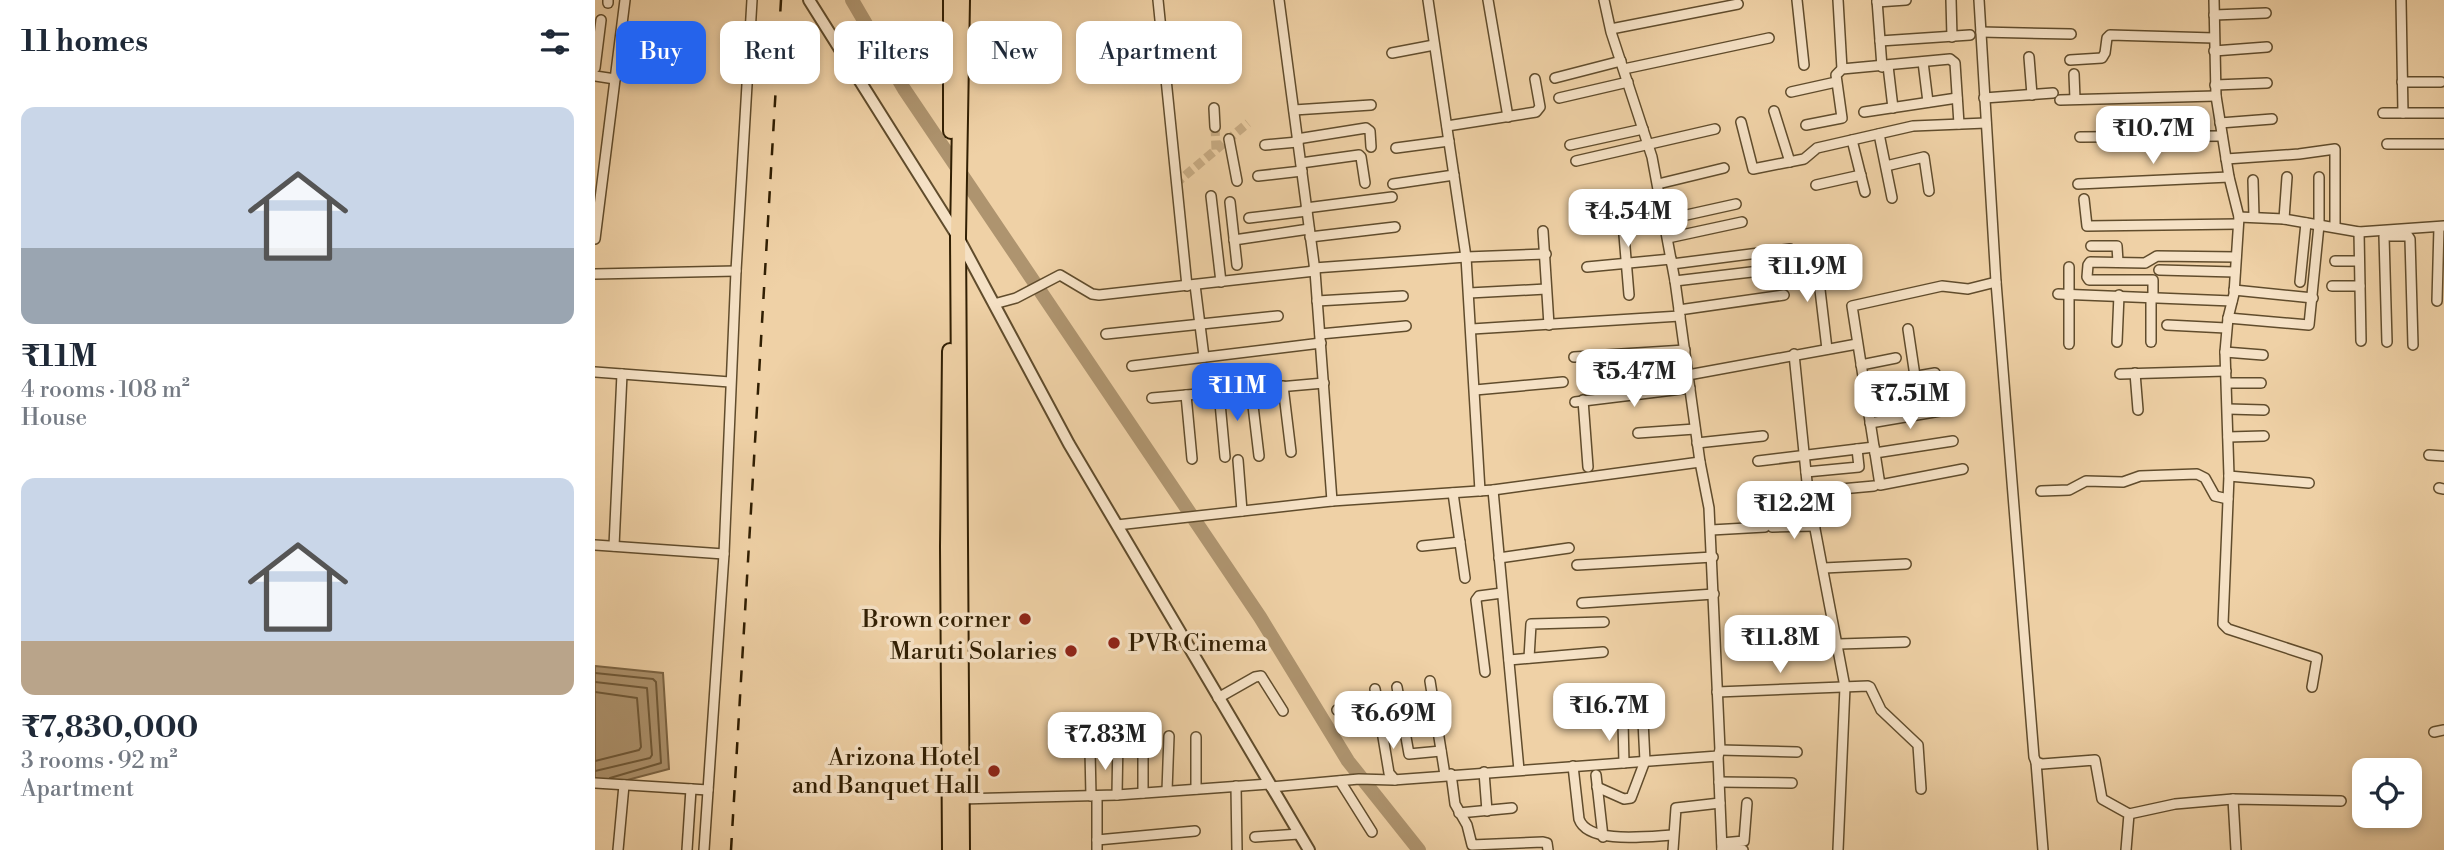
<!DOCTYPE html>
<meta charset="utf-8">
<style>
:root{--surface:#fff;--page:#f2f2f3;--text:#1f2937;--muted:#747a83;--accent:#2563eb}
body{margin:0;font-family:"Libre Bodoni",serif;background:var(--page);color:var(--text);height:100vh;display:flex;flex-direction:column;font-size:26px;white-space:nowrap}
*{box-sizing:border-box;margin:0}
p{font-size:23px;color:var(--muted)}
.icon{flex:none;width:38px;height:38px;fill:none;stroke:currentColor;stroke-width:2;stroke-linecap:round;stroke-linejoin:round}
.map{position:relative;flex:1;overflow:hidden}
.panel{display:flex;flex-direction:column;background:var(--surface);width:595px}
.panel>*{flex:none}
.guide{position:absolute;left:21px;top:21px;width:665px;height:63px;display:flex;gap:14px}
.controls{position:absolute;left:1757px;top:758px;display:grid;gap:14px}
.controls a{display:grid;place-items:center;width:70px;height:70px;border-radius:14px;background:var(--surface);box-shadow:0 4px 10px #0003;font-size:35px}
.price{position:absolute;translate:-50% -60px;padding:0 16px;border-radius:14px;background:#fff;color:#222;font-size:23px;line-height:46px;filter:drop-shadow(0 2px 4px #0008)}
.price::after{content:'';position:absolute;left:50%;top:42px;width:21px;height:16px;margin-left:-10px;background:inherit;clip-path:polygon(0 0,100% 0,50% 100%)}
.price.on{background:var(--accent);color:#fff}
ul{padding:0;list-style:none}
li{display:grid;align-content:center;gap:14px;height:371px;padding:0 21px}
li span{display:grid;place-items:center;height:217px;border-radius:14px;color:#555}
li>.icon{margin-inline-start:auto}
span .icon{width:126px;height:126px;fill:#fffc;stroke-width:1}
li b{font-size:30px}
h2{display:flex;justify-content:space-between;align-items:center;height:84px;padding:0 21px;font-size:30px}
.tag{padding:0 24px;border-radius:14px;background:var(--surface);box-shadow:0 4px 10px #0003;font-size:24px;line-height:63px}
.tag.on{background:var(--accent);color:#fff}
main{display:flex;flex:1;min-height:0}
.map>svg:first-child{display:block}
.water{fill:#ae946f;stroke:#7c6544;stroke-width:2}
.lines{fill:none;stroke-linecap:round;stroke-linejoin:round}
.shore{stroke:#705a39;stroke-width:2}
.river{stroke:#ae946f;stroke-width:14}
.minor-tunnel{stroke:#c9ad85;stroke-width:9;stroke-dasharray:9 4.5;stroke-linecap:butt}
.minor-casing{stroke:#604c2c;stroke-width:12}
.tertiary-casing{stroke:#604c2c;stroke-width:14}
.primary-casing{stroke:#311f03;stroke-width:18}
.minor{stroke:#f5e1c5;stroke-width:9}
.tertiary{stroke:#f5e1c5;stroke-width:10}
.primary{stroke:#efd1a6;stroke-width:14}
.rail{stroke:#311f03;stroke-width:2.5;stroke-dasharray:12 12;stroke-linecap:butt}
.poi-dot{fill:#8f2418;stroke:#f5e1c5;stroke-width:2.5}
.labels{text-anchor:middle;stroke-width:7;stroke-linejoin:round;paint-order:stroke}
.poi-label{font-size:24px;fill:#311f03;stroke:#f5e1c5;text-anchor:end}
</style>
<main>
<section class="panel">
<h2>11 homes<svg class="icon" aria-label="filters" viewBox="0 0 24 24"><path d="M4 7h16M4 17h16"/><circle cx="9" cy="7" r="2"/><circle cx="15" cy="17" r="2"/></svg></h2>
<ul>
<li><span style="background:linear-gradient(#c9d6e8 65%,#9aa5b1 0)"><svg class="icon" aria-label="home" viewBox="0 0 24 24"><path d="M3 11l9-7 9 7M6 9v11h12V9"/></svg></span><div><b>₹11M</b><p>4 rooms · 108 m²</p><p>House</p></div></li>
<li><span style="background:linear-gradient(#c9d6e8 75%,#b9a48a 0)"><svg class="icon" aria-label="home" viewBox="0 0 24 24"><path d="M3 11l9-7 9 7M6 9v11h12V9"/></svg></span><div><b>₹7,830,000</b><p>3 rooms · 92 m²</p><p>Apartment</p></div></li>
</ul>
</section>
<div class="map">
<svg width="1849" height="850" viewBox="0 0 1849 850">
<rect width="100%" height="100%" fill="#efd1a6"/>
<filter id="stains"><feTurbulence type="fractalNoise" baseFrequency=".00286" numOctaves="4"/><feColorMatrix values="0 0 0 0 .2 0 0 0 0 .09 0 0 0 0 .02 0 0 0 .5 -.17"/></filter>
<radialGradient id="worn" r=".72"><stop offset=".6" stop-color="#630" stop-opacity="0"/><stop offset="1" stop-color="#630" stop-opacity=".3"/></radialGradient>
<polygon class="water" points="0,666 68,673 74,769 6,787 0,786"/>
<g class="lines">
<g class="shore">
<polyline points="0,673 58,679 61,682 66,763 15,778"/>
<polyline points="0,682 52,688 57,755 55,758 0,771"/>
<polyline points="0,692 42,698 46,747 44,750 0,761"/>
</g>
<polyline class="river" points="257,0 309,89 665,617 753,761 824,850"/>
<g class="minor-tunnel">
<polyline points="620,127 621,150"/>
<polyline points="580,184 653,123"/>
</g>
<g class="minor-casing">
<g id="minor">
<polyline points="563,0 592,286"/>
<polyline points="684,0 720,271 737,501"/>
<polyline points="833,0 871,257 885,491"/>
<polyline points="893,0 913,117"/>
<polyline points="1202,0 1209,65"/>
<polyline points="1243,0 1247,69"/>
<polyline points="1282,0 1287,67"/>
<polyline points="1356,0 1357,37"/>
<polyline points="1384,0 1401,282 1439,757 1441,762 1447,764 1500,760 1507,799 1534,814 1531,850"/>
<polyline points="1619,0 1621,96 1634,177 1644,217 1639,294 1633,318 1630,352 1634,476 1628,624 1633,629 1722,658 1717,687"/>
<polyline points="1806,0 1808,113"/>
<polyline points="1282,2 1311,0"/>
<polyline points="13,3 13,0"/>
<polyline points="1619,15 1671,13"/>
<polyline points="1016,29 1143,4"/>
<polyline points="1386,32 1476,34"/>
<polyline points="1285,41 1375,35"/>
<polyline points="1619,51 1672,47"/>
<polyline points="797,53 839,45"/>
<polyline points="1434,57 1437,95"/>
<polyline points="1475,60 1507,58 1510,53 1512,38 1515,35 1619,38"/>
<polyline points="1328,62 1333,102"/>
<polyline points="1293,66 1298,108"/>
<polyline points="0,68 6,20"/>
<polyline points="1029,69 1174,38"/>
<polyline points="1479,74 1480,99"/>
<polyline points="0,76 20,79"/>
<polyline points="960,78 1026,61"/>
<polyline points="1807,82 1846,82"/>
<polyline points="1620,85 1672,83"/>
<polyline points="1196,92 1241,82"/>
<polyline points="964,98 1033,82"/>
<polyline points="1389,98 1458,93"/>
<polyline points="1465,100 1621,96"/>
<polyline points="619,108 620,127"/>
<polyline points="699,110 776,105"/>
<polyline points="1179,111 1195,162"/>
<polyline points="1269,112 1362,98"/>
<polyline points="1788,113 1849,113"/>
<polyline points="1146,122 1158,169 1209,159 1222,148 1318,126 1391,123"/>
<polyline points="1625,123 1677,119"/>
<polyline points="1211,125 1247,118 1241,75 1247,69 1355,59 1360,63 1364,124"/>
<polyline points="852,126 941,112 945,107 940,79"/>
<polyline points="1284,134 1297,198"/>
<polyline points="1485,137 1627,136"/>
<polyline points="634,139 642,181"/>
<polyline points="702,139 771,128 775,131 776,147"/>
<polyline points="1257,140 1270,192"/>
<polyline points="1792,144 1849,144"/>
<polyline points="670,145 703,142"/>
<polyline points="975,145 1048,129"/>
<polyline points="801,148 854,141"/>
<polyline points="1631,159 1704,154 1740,149 1740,227"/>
<polyline points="981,161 1120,129"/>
<polyline points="706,163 764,155 766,157 770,183"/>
<polyline points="1291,166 1329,157 1334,191"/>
<polyline points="663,176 707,171"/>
<polyline points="1658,180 1659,217"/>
<polyline points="798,184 859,175"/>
<polyline points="1063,184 1129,168"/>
<polyline points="1483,184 1634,177"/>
<polyline points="1221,185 1266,175"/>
<polyline points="616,196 626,282"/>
<polyline points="1489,199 1492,226 1643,224"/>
<polyline points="635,202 642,265"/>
<polyline points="711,208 797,197"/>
<polyline points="992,214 1067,206"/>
<polyline points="1644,217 1689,219 1764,232 1849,226"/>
<polyline points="654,218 712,211"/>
<polyline points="1689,219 1692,177"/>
<polyline points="1069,220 1141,204"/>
<polyline points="948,231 954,325"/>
<polyline points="1764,232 1766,341"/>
<polyline points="1029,235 1034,295"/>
<polyline points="1789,236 1792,342"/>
<polyline points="1795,236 1813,236 1815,239 1818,345"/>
<polyline points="715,237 800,227"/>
<polyline points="1073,238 1147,222"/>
<polyline points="0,239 30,0"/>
<polyline points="639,240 714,229"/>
<polyline points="1496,246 1522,246 1523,262"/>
<polyline points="1221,256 1232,349"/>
<polyline points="1740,261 1764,261"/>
<polyline points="1077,264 1195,249"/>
<polyline points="992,267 1076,259"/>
<polyline points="1474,267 1474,344"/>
<polyline points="719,268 871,257 951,254"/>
<polyline points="1564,270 1640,272"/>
<polyline points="0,274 141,271"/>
<polyline points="1080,281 1207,266"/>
<polyline points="1705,282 1711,223"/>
<polyline points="600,285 609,357"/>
<polyline points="1737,286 1765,286"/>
<polyline points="1639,290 1718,298"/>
<polyline points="874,293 951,289"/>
<polyline points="1463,294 1637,301"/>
<polyline points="1558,297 1558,280 1494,280 1492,277 1493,265 1495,262 1550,263 1562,256 1641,257"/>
<polyline points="722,301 808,296"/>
<polyline points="1842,301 1844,227"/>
<polyline points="399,304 421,298 465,275 497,294 504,295 720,271"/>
<polyline points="1084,310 1189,295"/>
<polyline points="1633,318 1714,325 1724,225 1724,177"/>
<polyline points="1572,325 1631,328"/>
<polyline points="877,329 1085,316"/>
<polyline points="1313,329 1320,376"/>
<polyline points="511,334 683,316"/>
<polyline points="725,334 811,326"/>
<polyline points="1522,342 1524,295"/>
<polyline points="1556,342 1556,297"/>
<polyline points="1630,352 1668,355"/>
<polyline points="1199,354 1213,492 1250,687 1243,850"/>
<polyline points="979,357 1090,350"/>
<polyline points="1266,365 1301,358"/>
<polyline points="537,366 726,343"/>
<polyline points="0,372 135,382"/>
<polyline points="1540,373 1543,410"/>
<polyline points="1525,374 1631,371"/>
<polyline points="1093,375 1262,344"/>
<polyline points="1632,383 1666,383"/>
<polyline points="1270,385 1340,373"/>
<polyline points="688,386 696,452"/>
<polyline points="656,389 664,456"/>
<polyline points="880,390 968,382"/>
<polyline points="624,392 630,457"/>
<polyline points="591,395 597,459"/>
<polyline points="557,398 729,383"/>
<polyline points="988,400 993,467"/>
<polyline points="980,402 1095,388"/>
<polyline points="1633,409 1669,410"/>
<polyline points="1275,423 1351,410"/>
<polyline points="1043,433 1100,429"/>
<polyline points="1633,437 1669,436"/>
<polyline points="1102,443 1168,436"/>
<polyline points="1280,453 1358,441"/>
<polyline points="1834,455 1849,456"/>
<polyline points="643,460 647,511"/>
<polyline points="1163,461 1279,447"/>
<polyline points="1368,469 1285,485 1257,306 1347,286 1373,289 1401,282"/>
<polyline points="1211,472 1264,467 1262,449"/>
<polyline points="1634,476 1714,483"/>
<polyline points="1844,488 1849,489"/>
<polyline points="898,490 924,770"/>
<polyline points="1446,491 1474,490 1491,481 1528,482 1545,476 1602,474 1610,478 1620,496 1633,499"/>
<polyline points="1213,492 1279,486"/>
<polyline points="858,493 870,578"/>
<polyline points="522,525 737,501 898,490 1105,462"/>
<polyline points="1177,527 1220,526"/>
<polyline points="1116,530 1170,527"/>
<polyline points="0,545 129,554"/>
<polyline points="19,546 27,374"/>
<polyline points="827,546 865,542"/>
<polyline points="904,558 974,548"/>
<polyline points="982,565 1118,557"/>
<polyline points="1229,568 1311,564"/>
<polyline points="987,603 1119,594"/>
<polyline points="1244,644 1310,642"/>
<polyline points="934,658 936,624 1009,622"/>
<polyline points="914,660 1008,652"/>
<polyline points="890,672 881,600 884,596 907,593"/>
<polyline points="835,681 850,775"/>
<polyline points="802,687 814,754 846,751"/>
<polyline points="780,689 794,773 800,780"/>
<polyline points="1122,692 1273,686 1275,687 1286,710 1323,745 1326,789"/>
<polyline points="623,698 660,677 666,676 688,711"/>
<polyline points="742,710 783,703"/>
<polyline points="1028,722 1029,763"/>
<polyline points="1839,732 1849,730"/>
<polyline points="495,750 496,796"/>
<polyline points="1125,750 1202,752"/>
<polyline points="1123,756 1127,850"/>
<polyline points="1441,762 1448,850"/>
<path d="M978 766 984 819C993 845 1056 836 1078 835"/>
<polyline points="889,772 892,811"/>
<polyline points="856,774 860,804 872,825 877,845 948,842 952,843 953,850"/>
<polyline points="1001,775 1008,837"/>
<polyline points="745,781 777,832"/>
<polyline points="1124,782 1197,783"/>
<polyline points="0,783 113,790"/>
<polyline points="641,786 642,850"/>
<polyline points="676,787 764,779 798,780 1123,756 1125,750 1114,508 1105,462 1080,281 1057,157 1016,32 1009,0"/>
<polyline points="1002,787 1029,799 1036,798 1050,761 1048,721"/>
<polyline points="601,789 601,737"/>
<polyline points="572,791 574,736"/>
<polyline points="548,793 548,738"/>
<polyline points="522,795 523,737"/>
<polyline points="365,799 522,795 674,784"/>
<polyline points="1638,799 1641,850"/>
<polyline points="864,813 917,808"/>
<polyline points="1534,814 1580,804 1638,799 1746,801"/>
<polyline points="660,837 704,834"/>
<polyline points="502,840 600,831"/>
<polyline points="1127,843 1149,841 1152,803"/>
<polyline points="1127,849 1148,850"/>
<polyline points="23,850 29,785"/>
<polyline points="92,850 96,789"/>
<polyline points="109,850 129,554 141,271 157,0"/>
<polyline points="502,850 502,796"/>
<polyline points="1078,850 1081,808 1125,803"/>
</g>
</g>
<g class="tertiary-casing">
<polyline id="tertiary" points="214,0 363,237 474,444 714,850"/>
</g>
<g class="primary-casing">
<g id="primary">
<polyline points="356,131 356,0"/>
<polyline points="355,351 353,547 355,850"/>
<polyline points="367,850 363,237 367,0"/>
</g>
</g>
<use href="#minor" class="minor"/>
<use href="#tertiary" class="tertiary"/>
<use href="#primary" class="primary"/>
<polyline class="rail" points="136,850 186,0"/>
</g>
<g class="poi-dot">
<circle cx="430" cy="619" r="7"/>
<circle cx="519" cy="643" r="7"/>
<circle cx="476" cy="651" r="7"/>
<circle cx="399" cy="771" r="7"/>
</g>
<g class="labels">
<g class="poi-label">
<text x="416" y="627">Brown corner</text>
<text x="533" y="651" text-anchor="start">PVR Cinema</text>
<text x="462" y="659">Maruti Solaries</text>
<text x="385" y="765">Arizona Hotel<tspan x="385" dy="28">and Banquet Hall</tspan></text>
</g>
</g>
<rect width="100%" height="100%" filter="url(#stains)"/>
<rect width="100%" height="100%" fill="url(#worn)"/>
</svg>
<div class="controls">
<a><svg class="icon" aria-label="locate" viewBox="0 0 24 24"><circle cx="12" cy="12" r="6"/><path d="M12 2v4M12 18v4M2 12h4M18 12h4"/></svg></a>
</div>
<b class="price" style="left:1558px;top:166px">₹10.7M</b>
<b class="price" style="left:1033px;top:249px">₹4.54M</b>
<b class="price" style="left:1212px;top:304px">₹11.9M</b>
<b class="price" style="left:1039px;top:409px">₹5.47M</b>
<b class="price on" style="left:642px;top:423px">₹11M</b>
<b class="price" style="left:1315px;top:431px">₹7.51M</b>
<b class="price" style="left:1199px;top:541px">₹12.2M</b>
<b class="price" style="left:1185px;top:675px">₹11.8M</b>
<b class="price" style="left:1014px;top:743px">₹16.7M</b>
<b class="price" style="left:798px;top:751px">₹6.69M</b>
<b class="price" style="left:510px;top:772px">₹7.83M</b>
<div class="guide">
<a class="tag on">Buy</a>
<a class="tag">Rent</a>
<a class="tag">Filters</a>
<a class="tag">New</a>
<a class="tag">Apartment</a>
</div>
</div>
</main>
